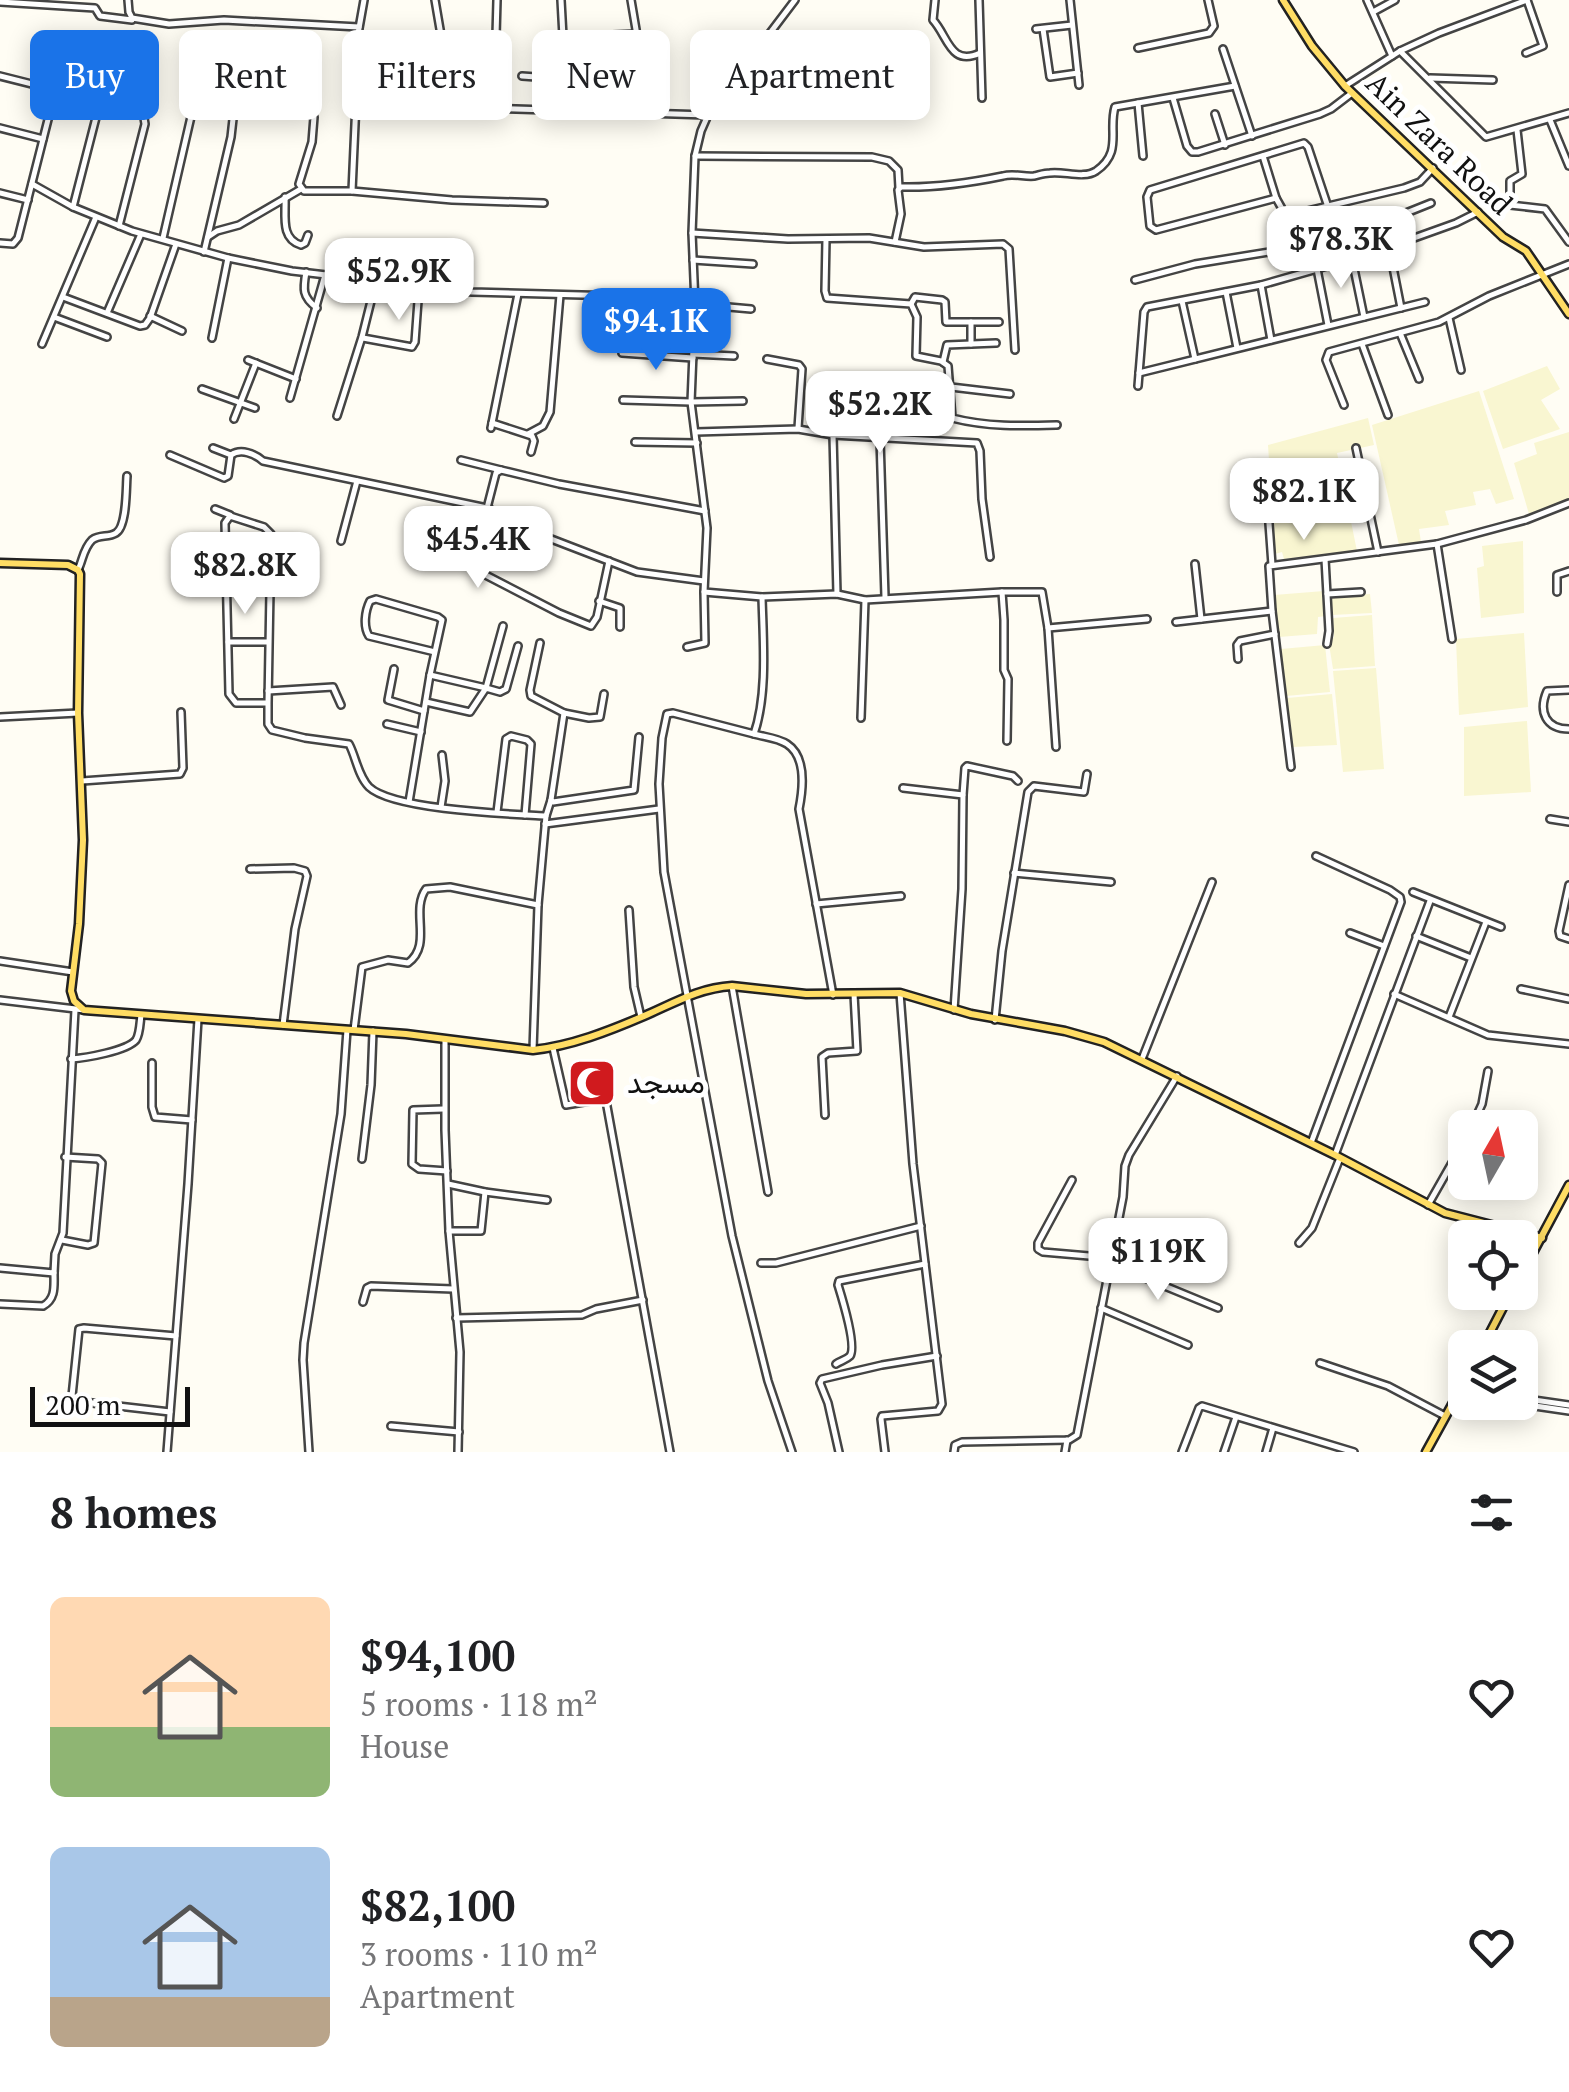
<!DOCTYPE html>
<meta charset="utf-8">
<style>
:root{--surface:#fff;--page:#f2f2f2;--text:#202124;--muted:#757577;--accent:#1a73e8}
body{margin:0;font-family:"PT Serif",Vazirmatn,serif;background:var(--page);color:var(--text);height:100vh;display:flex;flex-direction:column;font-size:38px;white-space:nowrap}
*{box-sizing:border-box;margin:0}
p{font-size:32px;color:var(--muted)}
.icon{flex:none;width:55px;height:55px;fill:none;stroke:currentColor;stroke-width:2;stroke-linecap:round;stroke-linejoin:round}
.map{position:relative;height:1452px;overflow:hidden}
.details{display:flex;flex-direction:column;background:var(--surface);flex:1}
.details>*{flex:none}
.hud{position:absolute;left:30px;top:30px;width:1000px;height:90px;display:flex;gap:20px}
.needle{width:65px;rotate:9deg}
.controls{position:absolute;left:1448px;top:1110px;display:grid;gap:20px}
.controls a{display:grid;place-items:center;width:90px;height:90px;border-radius:15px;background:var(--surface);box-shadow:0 5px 25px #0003;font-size:50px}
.scale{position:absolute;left:30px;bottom:25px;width:160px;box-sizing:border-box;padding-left:10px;border:5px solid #111;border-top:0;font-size:28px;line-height:35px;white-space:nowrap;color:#111;-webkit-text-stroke:8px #fff;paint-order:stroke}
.price{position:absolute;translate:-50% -85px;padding:0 22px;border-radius:20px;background:#fff;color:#222;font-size:32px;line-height:65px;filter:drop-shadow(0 2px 5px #0008)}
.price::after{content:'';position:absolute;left:50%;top:60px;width:30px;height:22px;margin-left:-15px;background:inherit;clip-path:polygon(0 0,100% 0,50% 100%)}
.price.current{background:var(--accent);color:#fff}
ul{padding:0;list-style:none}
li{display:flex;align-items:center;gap:30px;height:250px;padding:0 50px}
li span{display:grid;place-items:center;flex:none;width:280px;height:200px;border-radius:15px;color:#555}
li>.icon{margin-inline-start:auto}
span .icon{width:120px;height:120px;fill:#fffc;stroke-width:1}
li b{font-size:42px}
h2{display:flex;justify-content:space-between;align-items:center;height:120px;padding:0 50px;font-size:42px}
.tag{padding:0 35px;border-radius:15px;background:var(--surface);box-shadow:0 5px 25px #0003;font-size:35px;line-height:90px}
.tag.current{background:var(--accent);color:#fff}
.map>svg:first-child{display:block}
.farmland{fill:#f9f6d1}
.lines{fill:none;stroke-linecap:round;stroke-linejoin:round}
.minor-casing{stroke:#444;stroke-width:10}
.major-casing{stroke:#222;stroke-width:11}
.minor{stroke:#fff;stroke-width:5}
.major{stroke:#ffdd64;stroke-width:6}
.labels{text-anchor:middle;stroke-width:10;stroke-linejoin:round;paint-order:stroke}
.street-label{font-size:30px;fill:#111;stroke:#fff}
.poi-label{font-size:30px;fill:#111;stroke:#fff;text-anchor:start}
</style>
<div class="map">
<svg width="1569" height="1452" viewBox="0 0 1569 1452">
<rect width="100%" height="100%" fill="#fffdf4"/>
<g class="farmland">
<polygon points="1547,366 1560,389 1541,400 1560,429 1503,449 1483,391"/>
<polygon points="1479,391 1514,499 1496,504 1490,489 1473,492 1476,505 1445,511 1449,525 1419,529 1421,542 1399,545 1372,425"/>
<polygon points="1368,418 1374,445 1337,453 1357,551 1284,559 1282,552 1275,554 1268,445"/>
<polygon points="1569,432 1569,499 1529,514 1514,463 1537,454 1534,443"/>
<polygon points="1523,541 1524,613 1481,618 1477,568 1484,566 1482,546"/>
<polygon points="1324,591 1326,616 1318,617 1317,634 1279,637 1274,595"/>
<polygon points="1370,594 1372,613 1332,615 1331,597"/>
<polygon points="1372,615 1375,666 1333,669 1329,644 1334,637 1333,618"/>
<polygon points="1524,633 1528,707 1459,715 1456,639"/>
<polygon points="1325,645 1330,692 1286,696 1281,649"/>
<polygon points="1376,668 1384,769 1343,772 1333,671"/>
<polygon points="1332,694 1337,745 1293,747 1287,698"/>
<polygon points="1527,721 1531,792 1464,796 1464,727"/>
</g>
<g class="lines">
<g class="minor-casing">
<g id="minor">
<polyline points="128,0 129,12 132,18 169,24 224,20 359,27"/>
<polyline points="435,0 449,82 449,101 445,106"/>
<polyline points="561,0 567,110"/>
<polyline points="631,0 650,112"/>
<polyline points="795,0 708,115 701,131 695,156 692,233 695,304 691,402 707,528 704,592 762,597 837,594 865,600 1002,592 1042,592 1048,628 1056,747"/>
<path d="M935 0 933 20C948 36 950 67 980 53"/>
<polyline points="979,0 982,98"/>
<polyline points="1070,0 1079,85"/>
<polyline points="1367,0 1392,56"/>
<polyline points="0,2 95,8 100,16 132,20"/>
<polyline points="1373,12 1395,0"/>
<polyline points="1036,29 1072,25"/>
<polyline points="1043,29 1050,77 1078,73"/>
<polyline points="563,37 637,34"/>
<polyline points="1138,48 1209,33 1214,26 1208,0"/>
<polyline points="1223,49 1252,136"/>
<polyline points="1400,51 1486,137 1569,113"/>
<polyline points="1526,53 1543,46 1527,0"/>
<polyline points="741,71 752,97 758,99 864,40"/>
<polyline points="0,76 143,112 145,124 119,226"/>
<polyline points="522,76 565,79"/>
<polyline points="1430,78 1493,80"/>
<polyline points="1345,86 1400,51 1439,33 1527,0"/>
<polyline points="1173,98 1187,146 1192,152 1198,152 1320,114 1331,109 1352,93"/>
<polyline points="356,102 363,104 707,115"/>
<polyline points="1138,103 1143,156"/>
<polyline points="494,107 497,0"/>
<polyline points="1215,114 1225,145"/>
<polyline points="1550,120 1569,166"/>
<polyline points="0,128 43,139"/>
<polyline points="1517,130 1522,174 1510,181 1510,205 1545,209 1569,242"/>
<polyline points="695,156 872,157 889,161 898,170 899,188"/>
<polyline points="1263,156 1276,198 1286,216 1404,188 1420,182 1433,168"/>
<polyline points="32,184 73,207 132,231 228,258 292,271 472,292 692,298"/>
<polyline points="352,191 356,102 349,95 348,90 364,0"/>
<polyline points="0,193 28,200"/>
<path d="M285 197C286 215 280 239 301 245L305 243 308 235"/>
<polyline points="1276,198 1156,230 1150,226 1147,197 1150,190 1304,143 1308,147 1328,207"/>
<polyline points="73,207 100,102"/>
<polyline points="1309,211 1315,239"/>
<polyline points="692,233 788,239 869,238 924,247 1003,244 1009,249 1015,350"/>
<polyline points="208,237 217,231 239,225 301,189"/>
<polyline points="163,238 196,95"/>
<path d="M826 239 825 291 827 298 911 304 917 317 916 356 941 361 948 366 952 418C987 427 1021 426 1057 425"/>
<path d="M895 242 901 214 898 190 901 187C937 188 969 183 1003 176 1013 173 1024 177 1034 176 1039 175 1044 173 1050 173 1064 171 1084 179 1096 171 1123 152 1108 131 1115 107L1235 86"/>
<polyline points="0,243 13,244 18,238 55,92"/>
<polyline points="1389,247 1401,308"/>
<path d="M204 252 231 137 234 110C250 93 271 101 291 108 300 112 307 111 314 117L312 142 299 184 304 191H352L452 200 544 203"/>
<polyline points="1352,259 1364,317"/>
<polyline points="693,260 753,264"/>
<polyline points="1317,269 1328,325"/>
<path d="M306 272C303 289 302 297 317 308"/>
<polyline points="1135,280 1195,264 1281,250 1386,221 1431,203"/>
<polyline points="1261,285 1271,340"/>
<polyline points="1226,292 1237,348"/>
<polyline points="63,297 140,326 145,325 150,318 176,244"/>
<polyline points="1182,301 1195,359"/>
<polyline points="695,304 751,309"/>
<polyline points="911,304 915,297 942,300 945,302 946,322 999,322"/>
<polyline points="107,313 141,234"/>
<polyline points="150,316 182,331"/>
<polyline points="54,317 107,337"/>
<polyline points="1449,318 1461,370"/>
<polyline points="971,322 971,344"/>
<polyline points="1400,333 1419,379"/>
<polyline points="212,338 228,258"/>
<polyline points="363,338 412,347 415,342 419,287"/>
<polyline points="42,344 96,217"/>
<polyline points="1362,344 1388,415"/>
<polyline points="622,353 693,358"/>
<polyline points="693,354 734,356"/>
<polyline points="767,359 799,365 802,369 798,428"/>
<polyline points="248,360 296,379"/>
<polyline points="943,362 947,345 996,343"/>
<polyline points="1139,373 1425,302"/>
<polyline points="1138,386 1144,312 1147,307 1261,285 1317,269 1389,247 1456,223 1478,212"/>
<polyline points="951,387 1010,394"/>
<polyline points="202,389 255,408"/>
<polyline points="290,398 325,275"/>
<polyline points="623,400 691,402 743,401"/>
<polyline points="1344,405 1326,360 1329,352 1439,322 1489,296 1569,264"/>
<polyline points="337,416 362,337 376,281"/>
<polyline points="234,419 256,363"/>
<polyline points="492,423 532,436 534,441 531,452"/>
<polyline points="491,428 518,294"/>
<polyline points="696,432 798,429 833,435 977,443 980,451 982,499 990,557"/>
<polyline points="528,434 543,426 550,412 560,295"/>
<polyline points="833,435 837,594"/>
<polyline points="880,439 885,597"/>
<polyline points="635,442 697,443"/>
<path d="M213 448 231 455C241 448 255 454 263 461L487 508 546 537 637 572 704 581"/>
<polyline points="1356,448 1378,552"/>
<polyline points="170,455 224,478 228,476 231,455"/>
<polyline points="461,460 501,470"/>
<polyline points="1267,496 1272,565"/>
<polyline points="487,508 496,473 501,470 559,484 705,511"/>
<polyline points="215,509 230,515"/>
<polyline points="414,538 559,613 591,626 597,617 609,561"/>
<polyline points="341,541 357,481"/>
<polyline points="1437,544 1452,639"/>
<polyline points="1325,559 1329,631 1327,644"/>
<polyline points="1195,564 1201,619"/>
<path d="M78 570C83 560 83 549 92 540 100 534 108 538 116 533 127 526 126 489 127 476"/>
<path d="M270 576 304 575C312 570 310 558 310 550L308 546 300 542 271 539"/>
<polyline points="1002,592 1004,620 1004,670 1008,679 1007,741"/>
<polyline points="1557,592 1557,575 1569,571"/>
<polyline points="1327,594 1361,592"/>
<path d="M762 597C763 638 768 694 754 734L673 713 667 714 662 738 659 784 664 872 732 1236 768 1381 792 1452"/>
<polyline points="599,601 620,608 620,627"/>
<polyline points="1176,622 1272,611"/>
<polyline points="1048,628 1147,619"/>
<polyline points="228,642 268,642"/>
<polyline points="540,643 530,690 531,696 564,713 551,800 546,816"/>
<polyline points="687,647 705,643 704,592"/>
<polyline points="1238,659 1237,645 1240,641 1275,634"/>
<polyline points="394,669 388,700 424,711"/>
<polyline points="430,675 486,688 503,626"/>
<path d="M1569 690 1547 691C1538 712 1546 729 1569 729"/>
<polyline points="268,691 333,687 341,705"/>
<polyline points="426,702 470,712 486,688 500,692 506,689 518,646"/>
<path d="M268 703H236L229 694 225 523 230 516 264 527 271 534 268 703V724L272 730 305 738 349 744C356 757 358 776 369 787 393 810 510 814 546 816L538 905 533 1050"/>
<polyline points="564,713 589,718 600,717 604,694"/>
<polyline points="0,717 78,713"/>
<polyline points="861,718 865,600"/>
<polyline points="387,724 421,732"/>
<path d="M754 734C765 737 778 738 787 744 807 757 803 789 799 809L833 995"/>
<polyline points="1291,767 1272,611 1269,566 1437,544 1526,520 1569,503"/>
<polyline points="82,781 180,774 183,768 181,712"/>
<polyline points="903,788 963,795 962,889 954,1010"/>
<polyline points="963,795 965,768 967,766 1013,776 1018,781"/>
<polyline points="551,800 553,802 634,790 639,737"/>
<path d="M409 802 430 675 442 620 438 617 376 599 370 601C365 611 363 627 369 636L435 652"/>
<polyline points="441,807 445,781 442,755"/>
<polyline points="497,812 506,739 511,736 527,740 531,744 525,815"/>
<polyline points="1550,819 1569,822"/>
<polyline points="545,824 659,809"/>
<polyline points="250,869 294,868 305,871 307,876 295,929 283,1025"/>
<polyline points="1014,873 1111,882"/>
<polyline points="1569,885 1559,931 1560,936 1569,939"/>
<polyline points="1413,892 1501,927"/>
<polyline points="816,904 901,896"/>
<polyline points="629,910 634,987 641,1017"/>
<polyline points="1350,933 1384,946"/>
<polyline points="1416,936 1471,958"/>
<polyline points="0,961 73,972"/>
<polyline points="732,986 768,1192"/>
<polyline points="1521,989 1569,999"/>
<polyline points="1394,994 1488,1035 1569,1044"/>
<polyline points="0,1000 84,1010"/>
<polyline points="1449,1017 1486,922"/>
<polyline points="995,1020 1002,951 1028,792 1034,786 1084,792 1087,774"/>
<path d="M354 1030 362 967 388 960 408 963C433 945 410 911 426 889L450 887 538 905"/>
<polyline points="445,1039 445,1130 449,1231 460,1352 458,1452"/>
<polyline points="553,1048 566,1105 602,1099 606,1101 670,1452"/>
<path d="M71 1059C85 1058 127 1051 136 1040 140 1034 140 1022 141 1015"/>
<polyline points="1142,1059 1212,882"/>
<polyline points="152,1063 152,1107 155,1117 192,1120"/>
<polyline points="443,1109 413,1110 412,1164 419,1169 447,1171"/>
<polyline points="825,1115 822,1057 828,1053 857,1051 854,994"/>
<polyline points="1471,1128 1482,1104 1488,1071"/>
<polyline points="1311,1143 1401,902 1400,897 1390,890 1316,856"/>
<polyline points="1335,1155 1430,901"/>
<polyline points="362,1159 371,1085 373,1031"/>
<polyline points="1072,1180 1038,1243 1038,1249 1043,1252 1112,1258"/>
<polyline points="448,1184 485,1192 547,1200"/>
<polyline points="1428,1205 1465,1140"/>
<polyline points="449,1231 481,1231 485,1192"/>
<polyline points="62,1240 88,1245 94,1243 102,1163 98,1159 65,1157"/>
<polyline points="1299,1243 1312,1228 1340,1158"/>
<polyline points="761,1263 776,1263 921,1226"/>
<polyline points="1111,1264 1218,1308"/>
<polyline points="0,1268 54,1273 55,1254 63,1233 75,1010"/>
<polyline points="363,1302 367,1288 371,1286 453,1289"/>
<path d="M0 1304 43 1306C56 1299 54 1286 54 1273"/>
<polyline points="1101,1308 1188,1345"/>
<polyline points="456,1318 582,1315 596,1309 643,1300"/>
<polyline points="1320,1363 1388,1386 1445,1416"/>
<path d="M836 1364C840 1361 846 1360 850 1356 857 1346 842 1298 838 1285L839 1281 925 1264"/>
<polyline points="1520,1398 1569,1405"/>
<polyline points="1508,1402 1569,1411"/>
<polyline points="170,1412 75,1401 72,1396 79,1329 84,1328 176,1336"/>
<polyline points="391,1426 459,1432"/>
<polyline points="167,1452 188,1184 198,1019"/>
<polyline points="309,1452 303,1360 304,1343 341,1114 347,1030"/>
<polyline points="839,1452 828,1403 820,1383 822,1379 882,1365 937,1356"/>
<polyline points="885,1452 881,1419 882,1416 938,1411 942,1404 913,1164 900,993"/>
<polyline points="954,1452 955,1445 962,1442 1069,1440 1077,1435 1123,1197 1125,1166 1129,1155 1177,1076"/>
<polyline points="1065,1452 1067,1440"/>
<polyline points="1182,1452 1199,1408 1202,1406 1354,1452"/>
<polyline points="1224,1452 1236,1417"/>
<polyline points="1266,1452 1273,1428"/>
</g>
</g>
<g class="major-casing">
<g id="major">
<polyline points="1283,0 1312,46 1345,86 1503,237 1526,251 1569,314"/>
<path d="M0 563 68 565 78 570 80 574 78 713 83 840 79 924 71 991 74 1001 84 1010 406 1034 533 1050C571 1046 609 1031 644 1016 674 1003 699 988 732 986L806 994 900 993 971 1014 1065 1031 1104 1042 1335 1155 1445 1213 1542 1238"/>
<polyline points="1520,1277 1569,1185"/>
<polyline points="1482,1348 1511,1292"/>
<polyline points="1426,1452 1465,1381"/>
</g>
</g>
<use href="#minor" class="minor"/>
<use href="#major" class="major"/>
</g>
<defs>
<g id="mosque-square" transform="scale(2.5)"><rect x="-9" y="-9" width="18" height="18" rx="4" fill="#d01a1e" stroke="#fff"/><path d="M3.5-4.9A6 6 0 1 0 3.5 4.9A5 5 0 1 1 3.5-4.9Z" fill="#fff"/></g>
</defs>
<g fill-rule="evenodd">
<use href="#mosque-square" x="592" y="1083"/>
</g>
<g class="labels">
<g class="street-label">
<text transform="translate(1439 144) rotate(44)" y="10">Ain Zara Road</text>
</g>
<g class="poi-label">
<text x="627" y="1093">مسجد</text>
</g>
</g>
</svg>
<div class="controls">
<a><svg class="needle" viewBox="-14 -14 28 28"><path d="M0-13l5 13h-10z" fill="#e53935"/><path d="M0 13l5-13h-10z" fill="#757577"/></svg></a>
<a><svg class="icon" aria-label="locate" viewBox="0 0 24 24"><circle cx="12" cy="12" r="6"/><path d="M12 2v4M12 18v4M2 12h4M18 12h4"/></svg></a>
<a><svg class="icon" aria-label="layers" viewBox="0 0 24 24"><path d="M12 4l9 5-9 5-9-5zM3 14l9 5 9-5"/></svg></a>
</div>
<div class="scale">200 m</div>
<b class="price" style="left:1341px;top:291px">$78.3K</b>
<b class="price" style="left:399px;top:323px">$52.9K</b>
<b class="price current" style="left:656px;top:373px">$94.1K</b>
<b class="price" style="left:880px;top:456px">$52.2K</b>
<b class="price" style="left:1304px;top:543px">$82.1K</b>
<b class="price" style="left:478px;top:591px">$45.4K</b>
<b class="price" style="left:245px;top:617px">$82.8K</b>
<b class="price" style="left:1158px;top:1303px">$119K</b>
<div class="hud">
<a class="tag current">Buy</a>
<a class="tag">Rent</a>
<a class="tag">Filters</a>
<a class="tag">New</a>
<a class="tag">Apartment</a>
</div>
</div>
<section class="details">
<h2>8 homes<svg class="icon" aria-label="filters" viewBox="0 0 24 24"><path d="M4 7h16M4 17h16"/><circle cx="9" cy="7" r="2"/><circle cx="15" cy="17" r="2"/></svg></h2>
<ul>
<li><span style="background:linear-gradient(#ffd9b3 65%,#8fb573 0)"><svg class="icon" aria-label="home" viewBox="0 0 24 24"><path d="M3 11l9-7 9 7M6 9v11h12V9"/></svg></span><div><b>$94,100</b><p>5 rooms · 118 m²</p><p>House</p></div><svg class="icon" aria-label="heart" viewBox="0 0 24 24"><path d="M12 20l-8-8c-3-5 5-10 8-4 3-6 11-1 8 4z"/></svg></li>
<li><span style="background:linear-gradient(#a9c7e8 75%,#b9a48a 0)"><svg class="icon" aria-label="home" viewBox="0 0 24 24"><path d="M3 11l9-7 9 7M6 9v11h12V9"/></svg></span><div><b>$82,100</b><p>3 rooms · 110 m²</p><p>Apartment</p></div><svg class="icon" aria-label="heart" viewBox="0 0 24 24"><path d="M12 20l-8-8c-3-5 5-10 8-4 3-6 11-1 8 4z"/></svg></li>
</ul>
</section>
